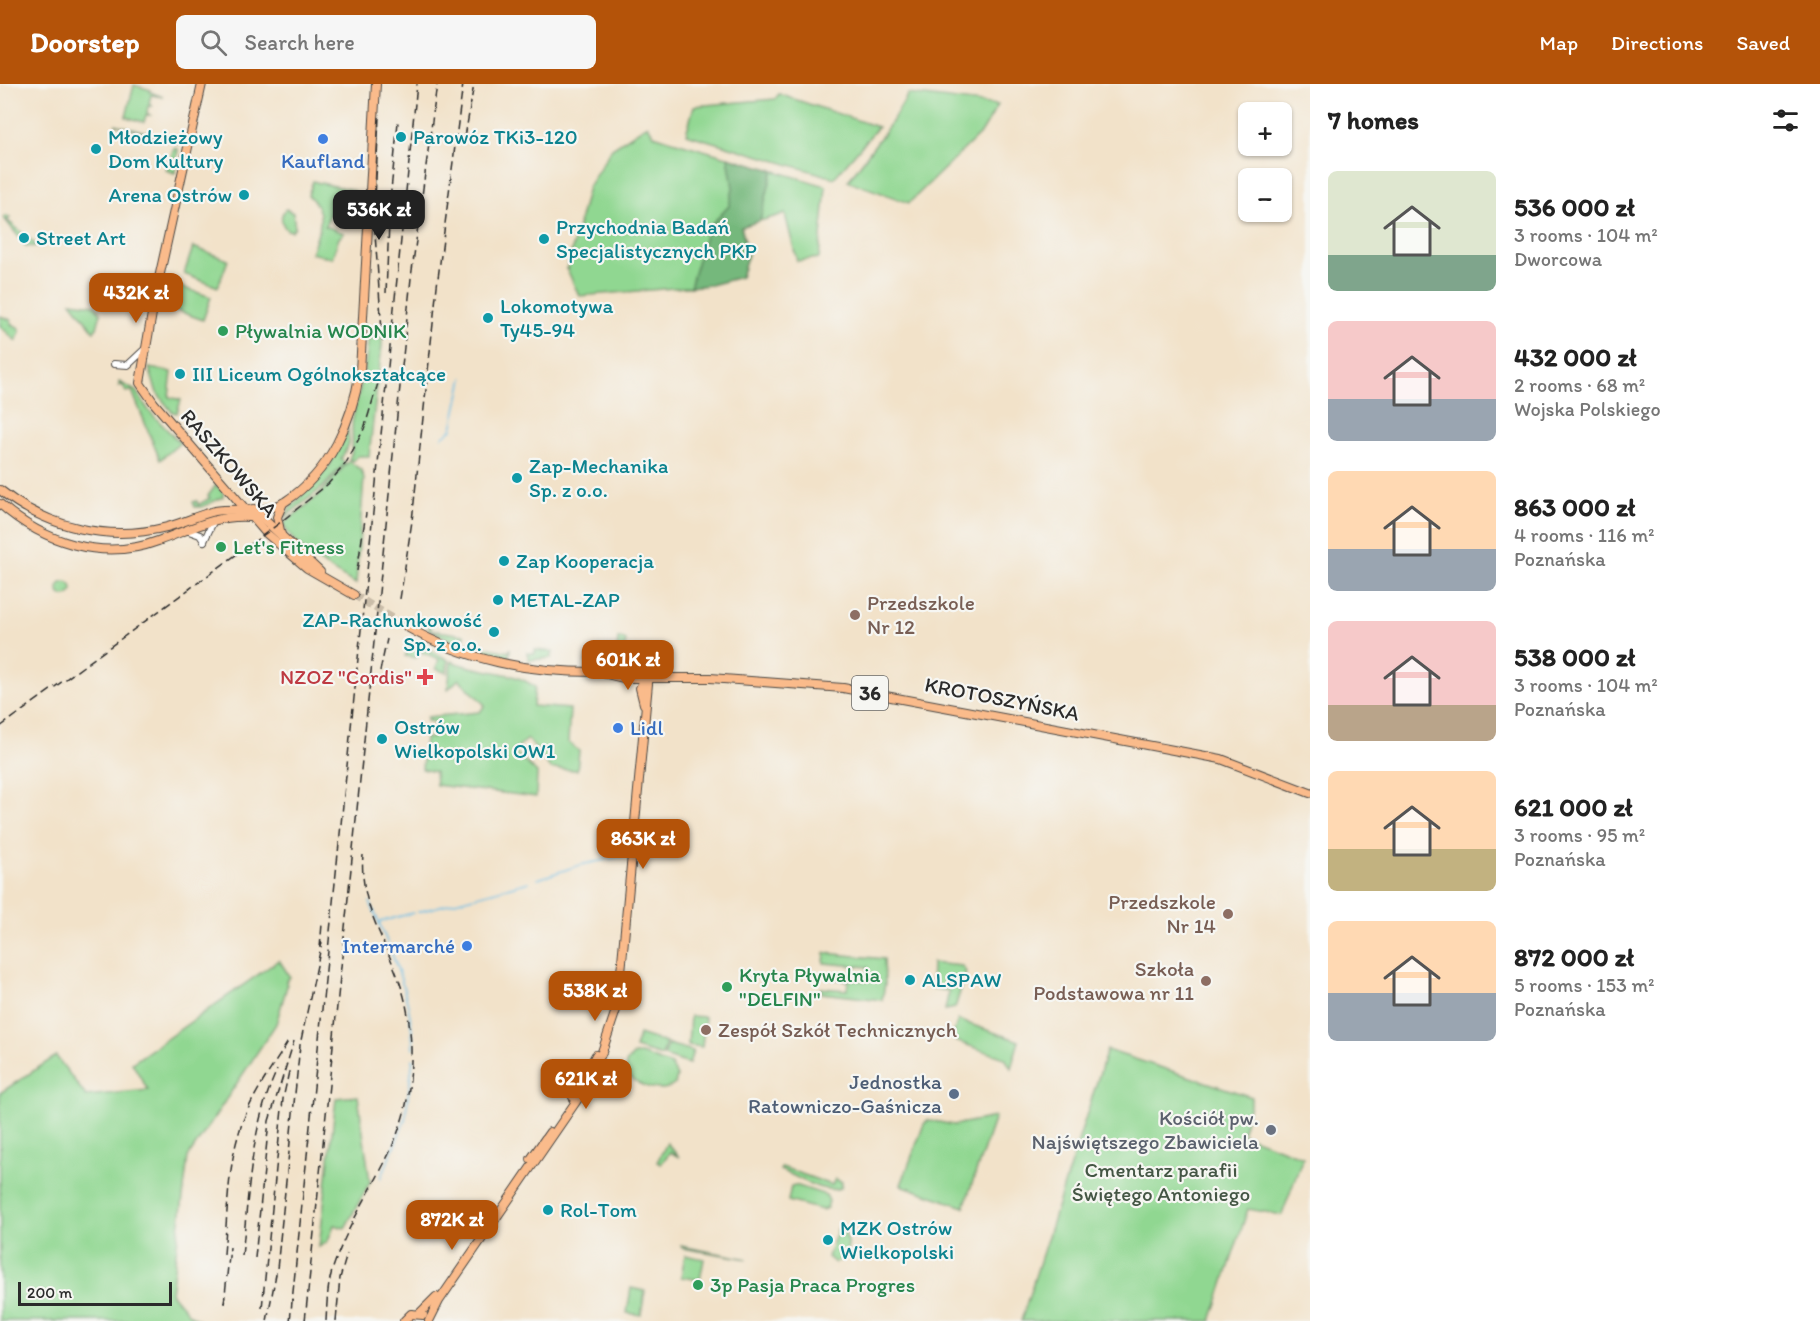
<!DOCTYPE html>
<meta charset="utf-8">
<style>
:root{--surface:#fff;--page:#f6f6f6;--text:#222;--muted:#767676;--accent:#b45309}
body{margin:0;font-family:Itim,sans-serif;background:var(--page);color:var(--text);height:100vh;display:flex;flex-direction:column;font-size:22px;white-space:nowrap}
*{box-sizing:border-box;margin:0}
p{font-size:20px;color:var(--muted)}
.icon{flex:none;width:33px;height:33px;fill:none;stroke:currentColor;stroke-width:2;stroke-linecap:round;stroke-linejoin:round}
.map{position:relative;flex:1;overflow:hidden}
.details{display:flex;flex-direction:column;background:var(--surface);width:510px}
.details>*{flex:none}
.controls{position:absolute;left:1238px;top:18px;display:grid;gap:12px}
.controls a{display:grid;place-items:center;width:54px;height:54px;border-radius:9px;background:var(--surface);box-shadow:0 2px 4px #0004;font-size:30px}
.scale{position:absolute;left:18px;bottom:15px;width:154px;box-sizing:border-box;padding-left:6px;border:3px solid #2b2b2b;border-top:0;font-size:16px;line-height:21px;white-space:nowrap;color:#2b2b2b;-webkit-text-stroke:4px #f6f6f2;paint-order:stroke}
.price{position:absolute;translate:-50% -51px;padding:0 14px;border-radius:12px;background:var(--accent);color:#fff;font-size:20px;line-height:39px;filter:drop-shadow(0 2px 3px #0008)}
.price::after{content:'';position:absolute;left:50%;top:36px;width:18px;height:14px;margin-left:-9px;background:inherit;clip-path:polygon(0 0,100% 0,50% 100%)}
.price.selected{background:#222;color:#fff}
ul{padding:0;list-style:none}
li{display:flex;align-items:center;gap:18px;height:150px;padding:0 18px}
li span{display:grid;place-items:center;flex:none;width:168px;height:120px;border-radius:9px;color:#555}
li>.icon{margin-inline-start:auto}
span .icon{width:72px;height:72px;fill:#fffc;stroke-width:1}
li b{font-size:26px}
h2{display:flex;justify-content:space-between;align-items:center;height:72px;padding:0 18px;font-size:26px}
header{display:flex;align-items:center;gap:36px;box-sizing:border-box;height:84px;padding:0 30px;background:var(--accent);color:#fff}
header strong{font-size:28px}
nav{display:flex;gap:33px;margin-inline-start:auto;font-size:21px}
.search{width:420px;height:54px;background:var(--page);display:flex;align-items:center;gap:15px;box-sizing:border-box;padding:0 21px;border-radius:9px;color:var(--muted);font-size:22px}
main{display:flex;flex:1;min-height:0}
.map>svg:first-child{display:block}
.green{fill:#90d791;stroke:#5e815e;stroke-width:1.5}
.forest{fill:#74b87b;stroke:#507253;stroke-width:1.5}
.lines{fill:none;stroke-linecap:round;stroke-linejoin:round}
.stream{stroke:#69bee6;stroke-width:1.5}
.major-tunnel{stroke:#cabda9;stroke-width:8;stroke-dasharray:8 4;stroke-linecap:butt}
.minor-casing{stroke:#494643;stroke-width:8}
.major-casing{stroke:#494643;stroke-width:10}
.minor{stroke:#fff;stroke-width:6}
.major{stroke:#fabb8b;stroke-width:8}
.rail{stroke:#2b2b2b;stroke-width:1.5;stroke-dasharray:9 4.5;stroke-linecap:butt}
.culture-dot{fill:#0f9aa8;stroke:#f6f6f2;stroke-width:2}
.shop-dot{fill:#3f7fe0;stroke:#f6f6f2;stroke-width:2}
.leisure-dot{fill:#2e9e5b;stroke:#f6f6f2;stroke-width:2}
.education-dot{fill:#8d6e63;stroke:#f6f6f2;stroke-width:2}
.health-dot{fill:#e0444e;stroke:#f6f6f2;stroke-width:2}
.service-dot{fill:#5c6f8a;stroke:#f6f6f2;stroke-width:2}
.worship-dot{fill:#6b7280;stroke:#f6f6f2;stroke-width:2}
.labels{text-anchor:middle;stroke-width:4.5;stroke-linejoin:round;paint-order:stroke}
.shield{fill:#f6f6f2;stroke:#686867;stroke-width:1.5}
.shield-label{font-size:20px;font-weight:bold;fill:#2b2b2b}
.culture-label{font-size:21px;fill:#0d838f;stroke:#f6f6f2;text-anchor:start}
.shop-label{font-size:21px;fill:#366cbe;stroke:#f6f6f2}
.leisure-label{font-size:21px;fill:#27864d;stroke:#f6f6f2;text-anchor:start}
.street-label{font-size:21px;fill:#2b2b2b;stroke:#f6f6f2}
.education-label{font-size:21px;fill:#785e54;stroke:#f6f6f2;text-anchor:start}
.health-label{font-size:21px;fill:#be3a42;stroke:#f6f6f2;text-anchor:end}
.service-label{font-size:21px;fill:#4e5e75;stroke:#f6f6f2;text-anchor:end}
.worship-label{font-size:21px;fill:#5b616d;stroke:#f6f6f2;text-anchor:end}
.park-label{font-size:21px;fill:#445644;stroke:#f6f6f2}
</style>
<header>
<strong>Doorstep</strong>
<div class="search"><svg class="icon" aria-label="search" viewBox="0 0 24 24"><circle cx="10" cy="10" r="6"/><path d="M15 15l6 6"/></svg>Search here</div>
<nav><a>Map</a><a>Directions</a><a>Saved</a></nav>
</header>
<main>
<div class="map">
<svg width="1310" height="1237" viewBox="0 0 1310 1237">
<rect width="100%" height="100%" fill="#f6f6f2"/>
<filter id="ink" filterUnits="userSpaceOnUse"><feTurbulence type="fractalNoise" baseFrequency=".0167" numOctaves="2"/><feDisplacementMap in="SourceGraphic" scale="12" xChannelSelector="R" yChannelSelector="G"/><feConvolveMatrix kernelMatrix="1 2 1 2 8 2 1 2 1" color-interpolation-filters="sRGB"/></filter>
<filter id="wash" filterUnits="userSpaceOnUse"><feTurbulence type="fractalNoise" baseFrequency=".008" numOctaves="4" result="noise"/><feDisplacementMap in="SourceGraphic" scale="24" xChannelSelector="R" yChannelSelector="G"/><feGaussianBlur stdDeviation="1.35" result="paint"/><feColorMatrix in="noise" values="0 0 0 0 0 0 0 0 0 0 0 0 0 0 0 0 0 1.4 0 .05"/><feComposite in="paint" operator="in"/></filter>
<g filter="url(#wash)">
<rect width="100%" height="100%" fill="#f2e2c9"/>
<g class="green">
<polygon points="134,1 151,6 150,8 163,13 151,11 149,19 152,22 148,22 147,29 150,31 146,31 144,38 126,33"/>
<polygon points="779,10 878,43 834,94 686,50 694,22 775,15"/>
<polygon points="908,10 998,21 982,48 909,119 848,97 891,39"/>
<polygon points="115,40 180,57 179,60 155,50 154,53"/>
<polygon points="647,41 654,51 669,56 826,102 819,174 797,177 785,130 741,142 748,170 741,193 710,201 579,212 567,185 588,103 612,64"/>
<polygon points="174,64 178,65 175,89 166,86"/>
<path d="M313 97C325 101 355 104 361 111L362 130 334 120 325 142 344 149 339 154 332 174 311 169C319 147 329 129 308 111Z"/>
<path d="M286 125 293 129 295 143 292 147 287 146C281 140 279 131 286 125Z"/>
<polygon points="7,132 10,134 7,136 39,163 26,162 3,133"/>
<polygon points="193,163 228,176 218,203 184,190"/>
<polygon points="178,202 211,213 203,236 170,224"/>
<polygon points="71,218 95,221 101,229 97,244 94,247"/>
<polygon points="0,232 11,236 11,240 18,243 20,247 16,257 0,242"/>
<path d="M382 243V261L369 372H358L353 377 349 375C356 364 350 347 353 334 359 307 367 282 368 254H371L376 244Z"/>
<polygon points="149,284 172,288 169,313 181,316 177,329 172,328 157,309"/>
<polygon points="119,298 136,307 149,327 180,359 160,376 132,307 126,308 122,301 119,302"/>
<polygon points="348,345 349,360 341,375 345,379 323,403 284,434 290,424 330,381"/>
<path d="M349 377 361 386 364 394 356 500C332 487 294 465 283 440L318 412Z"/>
<polygon points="216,401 223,408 223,413 202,423 195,423 193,418 197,417 198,421 210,414 208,412"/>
<circle cx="65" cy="505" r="7"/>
<polygon points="432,535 431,546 465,551 464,555 460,554 458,560 428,545"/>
<polygon points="618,554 626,556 622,580 614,580 613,575 612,580 585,578 588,573 590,576 608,579 609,574 616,572"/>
<polygon points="416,558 448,576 447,589 436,585 439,575 419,567 416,574 405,572"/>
<polygon points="462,559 509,568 510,564 509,573 461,562"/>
<polygon points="535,566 553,568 551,574 529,576 527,569 535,570"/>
<path d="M451 577C477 589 512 585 535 603L533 622 570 625 568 658 579 667 577 686 551 685 528 655 514 667 537 689 536 713 436 701 435 688 422 685 425 654H433L434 638 427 637V633L480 628 485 621 459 595 448 605Z"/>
<polygon points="825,869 884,875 885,900 882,916 822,909 820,904 847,906 848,897 830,894 866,897 868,883 824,879"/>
<polygon points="279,876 290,893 286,897 287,902 276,940 188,1073 171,1209 189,1230 200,1237 0,1237 0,1009 56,972 86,1012 148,1006 132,979"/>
<polygon points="932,879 962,882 966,888 955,924 945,926 949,907 931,904"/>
<polygon points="690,932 705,933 702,963 688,961"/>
<polygon points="958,936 1019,957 1011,984 1005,974 955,957 953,950"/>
<polygon points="639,950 666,959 662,972 635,964"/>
<polygon points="668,960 693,967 689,980 664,972"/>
<polygon points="1107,966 1252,1013 1242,1050 1303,1073 1282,1131 1248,1125 1211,1237 1021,1237"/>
<path d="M641 970 671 981 677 992 675 1000C662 1011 634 1002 626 988V979L633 971Z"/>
<polygon points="358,1012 370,1098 345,1144 334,1141 328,1157 319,1163 336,1014"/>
<polygon points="995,1033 964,1123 901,1101 924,1040 929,1036 954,1041"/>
<polygon points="667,1059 679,1073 670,1068 661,1080 657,1078"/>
<path d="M782 1083 832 1101 835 1095 842 1098 841 1104C822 1111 798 1092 780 1086Z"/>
<polygon points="795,1101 826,1111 829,1117 827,1124 822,1126 788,1117 791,1102"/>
<polygon points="838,1144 845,1148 848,1163 842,1176 835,1179 828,1173"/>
<polygon points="681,1162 748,1175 682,1164"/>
<polygon points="685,1171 704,1175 700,1196 681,1193"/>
<polygon points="631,1204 645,1207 641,1231 627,1229"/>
</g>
<polygon class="forest" points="728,73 773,86 760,137 741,143 748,170 741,193 710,201 690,203 707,145 729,122 733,104"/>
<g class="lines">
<g class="stream">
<polyline points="442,353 452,345 463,294"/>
<polyline points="538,795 580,781 624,772"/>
<path d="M370 818C391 866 412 911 413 964"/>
<polyline points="418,828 529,798"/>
<polyline points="379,838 413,829"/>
<polyline points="381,1094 405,1036 413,975"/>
</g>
</g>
</g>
<g filter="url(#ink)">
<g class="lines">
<polyline class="major-tunnel" points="354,511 407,543"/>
<g class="minor-casing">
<g id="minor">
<polyline points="114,280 128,281 144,266"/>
<polyline points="186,446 200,451 204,457"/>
<polyline points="204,457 214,436"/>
</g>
</g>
<g class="major-casing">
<g id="major">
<polyline points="202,0 155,212 140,299 154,319 266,449 307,484 354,511"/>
<path d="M0 406C47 444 109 458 167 443 183 439 198 431 215 427 237 423 266 431 286 417 330 388 352 338 360 287L376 0"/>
<path d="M0 420C43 458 102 478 158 457 189 446 217 430 250 433"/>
<polyline points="253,425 320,488"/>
<polyline points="281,451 277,433 283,419"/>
<path d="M407 543C466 577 529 588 596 588 621 589 645 586 669 591"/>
<polyline points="598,588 623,594 710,594 843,604 1221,675 1310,709"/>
<polyline points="644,620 640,604 646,592"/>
<polyline points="573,1013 596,971"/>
<polyline points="531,1075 550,1048"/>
<polyline points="420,1229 436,1213"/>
<polyline points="404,1237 411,1230 423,1231"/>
<polyline points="429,1237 439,1217 584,1006 602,968 618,920 649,589"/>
</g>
</g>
<use href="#minor" class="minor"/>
<use href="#major" class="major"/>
<g class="rail">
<polyline points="379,33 374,136 383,261"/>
<polyline points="465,53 474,0"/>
<polyline points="386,209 390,116 398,38"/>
<polyline points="357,487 366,429"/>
<polyline points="400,515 412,437 437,202 463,0"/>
<polyline points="380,587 387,555"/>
<polyline points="0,643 277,441 328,400 346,379 364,345 379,296"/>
<polyline points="320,864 322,840"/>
<path d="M224 1170C228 1125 227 1075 245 1032 256 1006 274 981 289 956"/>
<path d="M242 1172C249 1108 250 1045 277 986"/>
<polyline points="255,1174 269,1037 294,957"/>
<polyline points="224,1220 230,1163"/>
<polyline points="262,1224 283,1015 290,983"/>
<polyline points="267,1237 277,1185 300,961 322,858"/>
<polyline points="290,1237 417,0"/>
<polyline points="305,1237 411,194 437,0"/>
<path d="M326 1237C327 1221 327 1203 332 1187 354 1117 403 1073 410 995 413 960 410 924 397 891 382 850 359 817 363 771"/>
<polyline points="336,1237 340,1194 347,1170"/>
</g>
</g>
</g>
<g class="culture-dot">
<circle cx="401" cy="53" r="6"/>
<circle cx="96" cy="65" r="6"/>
<circle cx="244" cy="111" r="6"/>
<circle cx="24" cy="154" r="6"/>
<circle cx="544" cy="155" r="6"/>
<circle cx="488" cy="234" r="6"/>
<circle cx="180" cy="290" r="6"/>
<circle cx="517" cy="394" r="6"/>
<circle cx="504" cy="477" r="6"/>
<circle cx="498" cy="516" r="6"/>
<circle cx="494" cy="548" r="6"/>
<circle cx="382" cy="655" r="6"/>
<circle cx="910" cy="896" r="6"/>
<circle cx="548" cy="1126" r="6"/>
<circle cx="828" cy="1156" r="6"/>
</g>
<g class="shop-dot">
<circle cx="323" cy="55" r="6"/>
<circle cx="618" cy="644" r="6"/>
<circle cx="467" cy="862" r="6"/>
</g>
<g class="leisure-dot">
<circle cx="223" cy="247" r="6"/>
<circle cx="221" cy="463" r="6"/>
<circle cx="727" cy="903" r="6"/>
<circle cx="698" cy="1201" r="6"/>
</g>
<g class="education-dot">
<circle cx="855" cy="531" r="6"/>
<circle cx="1228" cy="830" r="6"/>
<circle cx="1206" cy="897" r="6"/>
<circle cx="706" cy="946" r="6"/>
</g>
<path class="health-dot" d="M422 584h6v6h6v6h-6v6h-6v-6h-6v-6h6z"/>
<circle class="service-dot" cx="954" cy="1010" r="6"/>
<circle class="worship-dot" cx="1271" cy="1046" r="6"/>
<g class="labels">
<rect class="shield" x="852" y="592" width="36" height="34" rx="4.5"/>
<g class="shield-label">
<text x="870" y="616">36</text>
</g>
<g class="culture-label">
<text x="108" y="60">Młodzieżowy<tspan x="108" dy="24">Dom Kultury</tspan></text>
<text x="413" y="60">Parowóz TKi3-120</text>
<text x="232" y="118" text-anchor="end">Arena Ostrów</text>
<text x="556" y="150">Przychodnia Badań<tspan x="556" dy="24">Specjalistycznych PKP</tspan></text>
<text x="36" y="161">Street Art</text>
<text x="500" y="229">Lokomotywa<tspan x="500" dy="24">Ty45-94</tspan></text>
<text x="192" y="297">III Liceum Ogólnokształcące</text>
<text x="529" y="389">Zap-Mechanika<tspan x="529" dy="24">Sp. z o.o.</tspan></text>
<text x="516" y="484">Zap Kooperacja</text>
<text x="510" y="523">METAL-ZAP</text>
<text x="482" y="543" text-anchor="end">ZAP-Rachunkowość<tspan x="482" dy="24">Sp. z o.o.</tspan></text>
<text x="394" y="650">Ostrów<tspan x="394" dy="24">Wielkopolski OW1</tspan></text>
<text x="922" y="903">ALSPAW</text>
<text x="560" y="1133">Rol-Tom</text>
<text x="840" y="1151">MZK Ostrów<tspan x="840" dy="24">Wielkopolski</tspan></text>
</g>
<g class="shop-label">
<text x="323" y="84">Kaufland</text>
<text x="630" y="651" text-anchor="start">Lidl</text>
<text x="455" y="869" text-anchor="end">Intermarché</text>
</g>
<g class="leisure-label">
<text x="235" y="254">Pływalnia WODNIK</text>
<text x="233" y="470">Let's Fitness</text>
<text x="739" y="898">Kryta Pływalnia<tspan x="739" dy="24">"DELFIN"</tspan></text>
<text x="710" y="1208">3p Pasja Praca Progres</text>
</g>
<g class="street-label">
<text transform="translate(229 379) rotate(49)" y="7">RASZKOWSKA</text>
<text transform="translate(1002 615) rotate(11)" y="7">KROTOSZYŃSKA</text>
</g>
<g class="education-label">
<text x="867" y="526">Przedszkole<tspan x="867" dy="24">Nr 12</tspan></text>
<text x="1216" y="825" text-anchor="end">Przedszkole<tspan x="1216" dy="24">Nr 14</tspan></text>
<text x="1194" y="892" text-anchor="end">Szkoła<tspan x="1194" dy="24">Podstawowa nr 11</tspan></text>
<text x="718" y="953">Zespół Szkół Technicznych</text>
</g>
<g class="health-label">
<text x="412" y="600">NZOZ "Cordis"</text>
</g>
<g class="service-label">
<text x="942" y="1005">Jednostka<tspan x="942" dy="24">Ratowniczo-Gaśnicza</tspan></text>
</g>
<g class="worship-label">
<text x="1259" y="1041">Kościół pw.<tspan x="1259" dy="24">Najświętszego Zbawiciela</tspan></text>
</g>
<g class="park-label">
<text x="1161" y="1093">Cmentarz parafii<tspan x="1161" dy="24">Świętego Antoniego</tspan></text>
</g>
</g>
</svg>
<div class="controls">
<a>+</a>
<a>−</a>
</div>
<div class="scale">200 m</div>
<b class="price selected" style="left:379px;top:157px">536K zł</b>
<b class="price" style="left:136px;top:240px">432K zł</b>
<b class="price" style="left:628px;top:607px">601K zł</b>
<b class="price" style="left:643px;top:786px">863K zł</b>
<b class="price" style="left:595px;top:938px">538K zł</b>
<b class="price" style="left:586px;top:1026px">621K zł</b>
<b class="price" style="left:452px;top:1167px">872K zł</b>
</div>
<section class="details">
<h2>7 homes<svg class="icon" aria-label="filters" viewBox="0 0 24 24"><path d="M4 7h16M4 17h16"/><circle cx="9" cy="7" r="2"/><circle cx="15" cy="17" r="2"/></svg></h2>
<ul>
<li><span style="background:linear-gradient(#dfe7d0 70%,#7fa58c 0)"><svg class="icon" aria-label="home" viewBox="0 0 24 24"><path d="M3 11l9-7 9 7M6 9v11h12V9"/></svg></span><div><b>536 000 zł</b><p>3 rooms · 104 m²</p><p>Dworcowa</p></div></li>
<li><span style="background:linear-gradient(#f6c9c9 65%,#9aa5b1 0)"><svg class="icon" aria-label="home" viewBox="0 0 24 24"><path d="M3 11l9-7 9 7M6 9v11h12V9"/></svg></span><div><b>432 000 zł</b><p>2 rooms · 68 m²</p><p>Wojska Polskiego</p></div></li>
<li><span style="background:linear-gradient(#ffd9b3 65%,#9aa5b1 0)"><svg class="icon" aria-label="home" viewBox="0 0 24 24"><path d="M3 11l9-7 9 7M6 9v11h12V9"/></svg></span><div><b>863 000 zł</b><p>4 rooms · 116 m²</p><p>Poznańska</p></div></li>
<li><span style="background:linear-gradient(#f6c9c9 70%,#b9a48a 0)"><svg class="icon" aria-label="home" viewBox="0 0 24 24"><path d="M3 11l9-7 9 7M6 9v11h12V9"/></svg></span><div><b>538 000 zł</b><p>3 rooms · 104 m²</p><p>Poznańska</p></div></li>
<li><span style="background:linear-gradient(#ffd9b3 65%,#c2b280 0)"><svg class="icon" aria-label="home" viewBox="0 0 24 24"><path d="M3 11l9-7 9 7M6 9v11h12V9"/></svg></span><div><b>621 000 zł</b><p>3 rooms · 95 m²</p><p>Poznańska</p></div></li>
<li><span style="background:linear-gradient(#ffd9b3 60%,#9aa5b1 0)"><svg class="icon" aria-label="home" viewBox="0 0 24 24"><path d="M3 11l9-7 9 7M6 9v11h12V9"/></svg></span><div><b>872 000 zł</b><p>5 rooms · 153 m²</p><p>Poznańska</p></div></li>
</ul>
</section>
</main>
